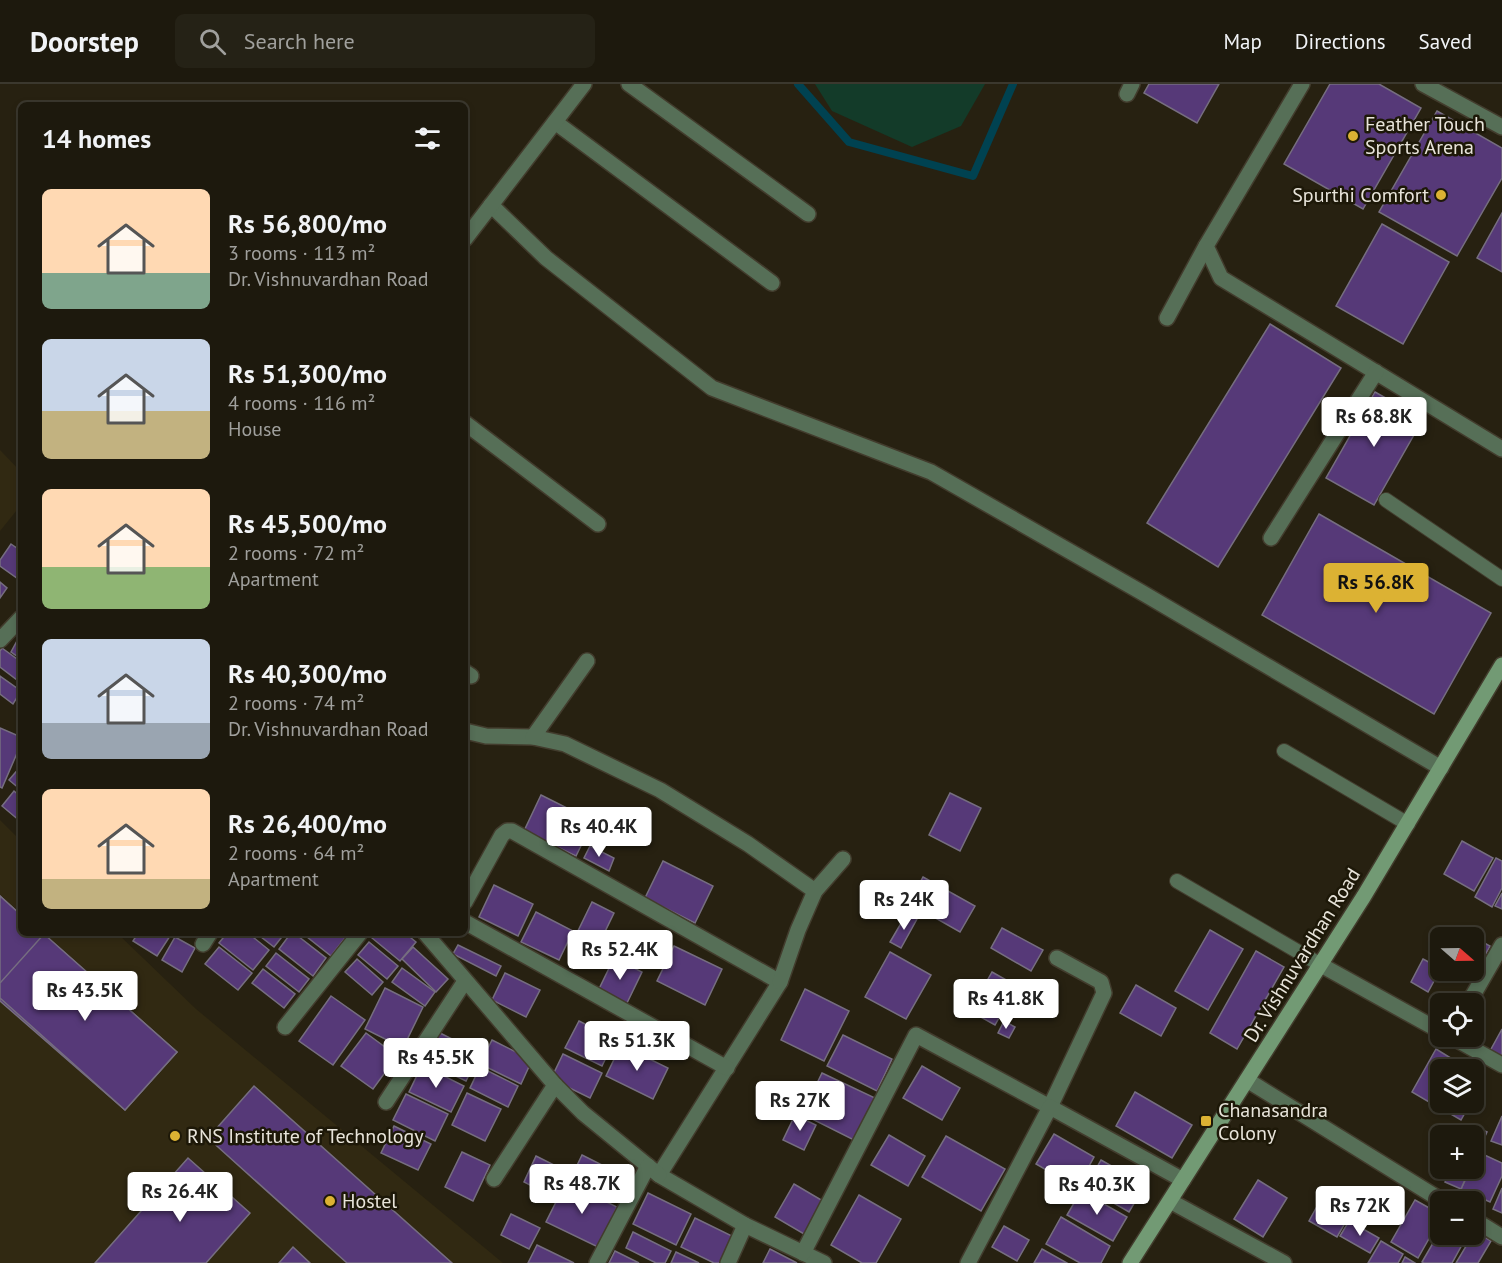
<!DOCTYPE html>
<meta charset="utf-8">
<style>
:root{--surface:#1d190d;--page:#252216;--text:#f1f3f6;--muted:#a0a09d;--line:#3b382e;--accent:#dcb233}
body{margin:0;font-family:"PT Sans",sans-serif;background:var(--page);color:var(--text);height:100vh;display:flex;flex-direction:column;font-size:22px;white-space:nowrap}
*{box-sizing:border-box;margin:0}
p{font-size:20px;color:var(--muted)}
.icon{flex:none;width:33px;height:33px;fill:none;stroke:currentColor;stroke-width:2;stroke-linecap:round;stroke-linejoin:round}
.map{position:relative;flex:1;overflow:hidden}
.side{position:absolute;left:18px;top:18px;width:450px;height:834px;display:flex;flex-direction:column;background:var(--surface);border-radius:9px;box-shadow:0 3px 9px #0003,0 0 0 2px var(--line)}
.side>*{flex:none}
.needle{width:39px;rotate:110deg}
.controls{position:absolute;left:1430px;top:843px;display:grid;gap:12px}
.controls a{display:grid;place-items:center;width:54px;height:54px;border-radius:9px;background:var(--surface);box-shadow:0 3px 9px #0003,0 0 0 2px var(--line);font-size:30px}
.price{position:absolute;translate:-50% -51px;padding:0 14px;border-radius:6px;background:#fff;color:#222;font-size:20px;line-height:39px;filter:drop-shadow(0 2px 3px #0008)}
.price::after{content:'';position:absolute;left:50%;top:36px;width:18px;height:14px;margin-left:-9px;background:inherit;clip-path:polygon(0 0,100% 0,50% 100%)}
.price.current{background:var(--accent);color:#111}
ul{padding:0;list-style:none}
li{display:flex;align-items:center;gap:18px;height:150px;padding:0 24px}
li span{display:grid;place-items:center;flex:none;width:168px;height:120px;border-radius:9px;color:#555}
li>.icon{margin-inline-start:auto}
span .icon{width:72px;height:72px;fill:#fffc;stroke-width:1}
li b{font-size:26px}
h2{display:flex;justify-content:space-between;align-items:center;height:72px;padding:0 24px;font-size:26px}
header{display:flex;align-items:center;gap:36px;box-sizing:border-box;height:84px;padding:0 30px;background:var(--surface);border-bottom:2px solid var(--line)}
header strong{font-size:28px}
nav{display:flex;gap:33px;margin-inline-start:auto;font-size:21px}
.search{width:420px;height:54px;background:var(--page);display:flex;align-items:center;gap:15px;box-sizing:border-box;padding:0 21px;border-radius:9px;color:var(--muted);font-size:22px}
.map>svg:first-child{display:block}
.built{fill:#312912}
.green{fill:#133b29}
.lines{fill:none;stroke-linecap:round;stroke-linejoin:round}
.stream{stroke:#004251;stroke-width:8}
.building{fill:#563978;stroke:#766e80;stroke-width:1.5}
.service-casing{stroke:#423c2d;stroke-width:16}
.minor-casing{stroke:#423c2d;stroke-width:18}
.secondary-casing{stroke:#423c2d;stroke-width:18}
.service{stroke:#566f57;stroke-width:14}
.minor{stroke:#566f57;stroke-width:15}
.secondary{stroke:#729a74;stroke-width:15}
.poi-dot{fill:#dcb233;stroke:#1d1808;stroke-width:2}
.labels{text-anchor:middle;stroke-width:5;stroke-linejoin:round;paint-order:stroke}
.poi-label{font-size:20px;fill:#e8e4da;stroke:#1d1808;text-anchor:start}
.street-label{font-size:20px;fill:#e8e4da;stroke:#1d1808}
</style>
<header>
<strong>Doorstep</strong>
<div class="search"><svg class="icon" aria-label="search" viewBox="0 0 24 24"><circle cx="10" cy="10" r="6"/><path d="M15 15l6 6"/></svg>Search here</div>
<nav><a>Map</a><a>Directions</a><a>Saved</a></nav>
</header>
<div class="map">
<svg width="1502" height="1179" viewBox="0 0 1502 1179">
<rect width="100%" height="100%" fill="#272111"/>
<g class="built">
<polygon points="0,366 21,388 21,421 0,447"/>
<polygon points="0,736 21,757 21,849 117,849 196,925 503,1179 0,1179"/>
</g>
<polygon class="green" points="815,0 985,0 961,42 912,63 832,27"/>
<g class="lines">
<polyline class="stream" points="798,0 849,58 973,92 1013,0"/>
</g>
<g class="building">
<polygon points="1149,0 1219,0 1197,39 1144,9"/>
<polygon points="1330,0 1379,0 1421,24 1363,125 1284,80"/>
<polygon points="1437,27 1502,64 1502,94 1457,172 1379,128"/>
<polygon points="1502,129 1502,188 1477,174"/>
<polygon points="1382,140 1449,178 1403,260 1336,222"/>
<polygon points="1270,240 1341,284 1218,483 1147,439"/>
<polygon points="1375,308 1423,335 1374,421 1326,394"/>
<polygon points="1319,430 1491,529 1434,630 1262,531"/>
<polygon points="11,460 21,467 21,497 0,482 0,476"/>
<polygon points="0,498 7,504 0,514"/>
<polygon points="18,555 21,557 21,575 11,568"/>
<polygon points="2,564 21,578 21,599 0,583 0,567"/>
<polygon points="0,592 21,607 13,620 0,610"/>
<polygon points="0,644 21,653 21,660 2,704 0,703"/>
<polygon points="20,683 21,684 21,706 9,696"/>
<polygon points="14,707 21,713 21,738 2,722"/>
<polygon points="950,709 981,724 960,767 929,751"/>
<polygon points="541,711 593,737 576,772 524,747"/>
<polygon points="1462,757 1493,774 1474,807 1444,790"/>
<polygon points="590,762 614,774 609,787 584,774"/>
<polygon points="1496,774 1502,777 1502,804 1492,823 1475,813"/>
<polygon points="663,777 713,802 695,839 645,814"/>
<polygon points="923,793 975,822 960,848 909,819"/>
<polygon points="494,801 533,820 518,852 479,833"/>
<polygon points="1502,809 1502,825 1495,822"/>
<polygon points="0,812 21,831 21,849 30,849 0,884"/>
<polygon points="0,812 21,831 21,849 42,849 177,968 125,1026 0,917"/>
<polygon points="592,818 614,829 598,862 576,851"/>
<polygon points="536,828 573,847 559,876 521,858"/>
<polygon points="907,829 917,835 901,864 890,858"/>
<polygon points="1002,844 1043,866 1031,887 991,864"/>
<polygon points="1459,845 1490,862 1477,886 1473,884 1473,854 1455,854"/>
<polygon points="1210,846 1243,865 1208,926 1175,907"/>
<polygon points="138,849 172,849 157,872 133,857"/>
<polygon points="227,849 248,849 269,866 253,886 219,859"/>
<polygon points="256,849 285,849 274,863"/>
<polygon points="291,849 294,849 326,874 313,892 279,865"/>
<polygon points="302,849 349,849 331,872"/>
<polygon points="376,849 405,849 416,858 400,877 372,854"/>
<polygon points="44,850 177,968 125,1026 0,914 0,899"/>
<polygon points="175,853 195,864 182,888 162,876"/>
<polygon points="369,858 398,882 387,895 358,871"/>
<polygon points="458,861 501,882 496,892 453,870"/>
<polygon points="674,862 722,885 705,921 657,897"/>
<polygon points="219,863 252,889 238,906 205,880"/>
<polygon points="413,863 448,895 436,908 402,875"/>
<polygon points="1256,867 1284,883 1237,965 1210,949"/>
<polygon points="890,868 931,891 906,935 865,913"/>
<polygon points="276,869 309,895 299,908 266,882"/>
<polygon points="614,874 642,888 626,921 598,907"/>
<polygon points="357,875 383,898 372,911 345,888"/>
<polygon points="1423,875 1440,884 1440,886 1428,908 1411,898"/>
<polygon points="402,884 435,908 425,922 392,898"/>
<polygon points="263,885 295,910 284,924 252,899"/>
<polygon points="992,888 1017,902 995,941 970,927"/>
<polygon points="505,889 540,906 526,933 492,916"/>
<polygon points="1136,901 1176,924 1161,952 1120,929"/>
<polygon points="385,904 423,923 403,964 365,945"/>
<polygon points="805,905 849,927 824,977 781,956"/>
<polygon points="331,912 365,936 333,981 299,957"/>
<polygon points="579,937 615,955 602,982 565,964"/>
<polygon points="1004,937 1015,943 1009,954 998,949"/>
<polygon points="1502,945 1502,974 1490,967"/>
<polygon points="436,947 480,969 466,997 422,976"/>
<polygon points="366,949 397,972 373,1005 341,982"/>
<polygon points="843,951 892,975 877,1007 827,982"/>
<polygon points="492,956 532,976 521,1000 480,980"/>
<polygon points="621,961 668,984 653,1015 606,992"/>
<polygon points="1436,965 1454,976 1448,986 1440,986 1440,999 1429,1018 1412,1008"/>
<polygon points="563,970 602,989 590,1014 551,995"/>
<polygon points="422,981 464,1002 451,1028 409,1008"/>
<polygon points="922,982 960,1004 942,1036 903,1014"/>
<polygon points="480,983 518,1002 508,1023 470,1004"/>
<polygon points="1473,986 1485,993 1473,1014"/>
<polygon points="822,989 875,1014 854,1056 802,1030"/>
<polygon points="254,1002 452,1179 347,1179 208,1054"/>
<polygon points="1135,1008 1192,1041 1172,1074 1116,1042"/>
<polygon points="467,1009 501,1025 485,1057 452,1041"/>
<polygon points="406,1010 448,1030 435,1057 393,1036"/>
<polygon points="1446,1018 1471,1018 1461,1036 1442,1025"/>
<polygon points="795,1031 816,1041 804,1066 783,1056"/>
<polygon points="1502,1032 1502,1061 1491,1057"/>
<polygon points="1470,1041 1487,1048 1473,1079 1473,1052 1466,1052"/>
<polygon points="394,1042 431,1060 418,1086 381,1069"/>
<polygon points="1054,1050 1094,1073 1077,1104 1036,1080"/>
<polygon points="889,1051 925,1072 908,1102 871,1081"/>
<polygon points="946,1052 1005,1085 981,1127 922,1093"/>
<polygon points="462,1068 490,1081 473,1117 445,1103"/>
<polygon points="1478,1068 1502,1079 1502,1092 1490,1118 1461,1105 1471,1084 1473,1084 1473,1080"/>
<polygon points="582,1071 630,1095 621,1116 572,1092"/>
<polygon points="536,1072 566,1087 553,1113 524,1098"/>
<polygon points="188,1074 250,1129 206,1179 95,1179"/>
<polygon points="1101,1076 1145,1101 1129,1128 1086,1103"/>
<polygon points="1451,1084 1470,1084 1461,1105 1445,1098"/>
<polygon points="1258,1096 1287,1114 1263,1153 1234,1135"/>
<polygon points="566,1098 617,1123 598,1163 546,1138"/>
<polygon points="794,1100 823,1117 804,1150 775,1133"/>
<polygon points="1502,1104 1502,1129 1493,1125"/>
<polygon points="1081,1107 1127,1133 1113,1157 1067,1131"/>
<polygon points="648,1109 691,1130 676,1161 633,1140"/>
<polygon points="859,1111 901,1135 876,1179 862,1179 831,1161"/>
<polygon points="1415,1116 1440,1130 1440,1135 1418,1174 1391,1158"/>
<polygon points="1320,1117 1348,1134 1337,1153 1309,1137"/>
<polygon points="511,1130 540,1144 529,1165 501,1151"/>
<polygon points="1061,1133 1110,1162 1101,1179 1080,1179 1046,1160"/>
<polygon points="695,1134 734,1153 721,1179 714,1179 681,1163"/>
<polygon points="1349,1137 1379,1154 1370,1169 1340,1152"/>
<polygon points="1004,1142 1029,1156 1017,1177 992,1163"/>
<polygon points="1440,1147 1440,1150 1468,1150 1452,1179 1424,1179 1422,1178"/>
<polygon points="1475,1147 1491,1157 1478,1179 1456,1179"/>
<polygon points="633,1148 671,1167 665,1179 656,1179 626,1164"/>
<polygon points="1381,1157 1403,1170 1398,1179 1368,1179"/>
<polygon points="537,1161 574,1179 528,1179"/>
<polygon points="293,1163 310,1179 279,1179"/>
<polygon points="770,1165 797,1179 763,1179"/>
<polygon points="1042,1165 1067,1179 1034,1179"/>
<polygon points="615,1167 639,1179 609,1179"/>
<polygon points="676,1168 699,1179 671,1179"/>
<polygon points="1405,1173 1415,1179 1402,1179"/>
</g>
<g class="lines">
<g class="service-casing">
<g id="service">
<polyline points="1386,416 1502,495"/>
<polyline points="1284,667 1408,740"/>
<polyline points="1177,797 1321,881"/>
</g>
</g>
<g class="minor-casing">
<g id="minor">
<polyline points="629,0 808,130"/>
<polyline points="1302,0 1206,162 1221,194 1502,365"/>
<polyline points="1423,0 1502,43"/>
<polyline points="1127,10 1132,0"/>
<polyline points="555,38 772,199"/>
<polyline points="491,121 546,174 712,304 931,388 1141,508 1441,684"/>
<polyline points="465,155 584,0"/>
<polyline points="1167,234 1206,162"/>
<polyline points="465,339 598,440"/>
<polyline points="1271,454 1376,288"/>
<polyline points="0,556 21,534"/>
<polyline points="465,588 471,592"/>
<polyline points="465,647 486,652 533,653 565,660 660,706 748,760 815,807"/>
<polyline points="533,653 587,577"/>
<polyline points="465,818 502,751 507,747 512,747 780,898 659,1091 745,1141 824,1179"/>
<polyline points="465,838 727,984"/>
<polyline points="425,849 555,1001 583,1029 659,1091"/>
<polyline points="203,860 210,849"/>
<polyline points="1321,881 1440,947"/>
<polyline points="780,898 798,846 815,807 843,775"/>
<polyline points="1468,920 1502,861"/>
<polyline points="285,943 360,849"/>
<polyline points="1450,952 1502,981"/>
<polyline points="1247,996 1444,1118"/>
<polyline points="386,1018 465,897"/>
<polyline points="494,1095 555,1001"/>
<polyline points="1170,1117 1284,1179"/>
<polyline points="1473,1135 1502,1153"/>
<polyline points="803,1169 916,951 1050,1023 1104,909 1101,898 1057,874"/>
<polyline points="597,1179 648,1082"/>
<polyline points="728,1179 745,1141"/>
<polyline points="968,1179 1050,1023 1183,1096"/>
</g>
</g>
<g class="secondary-casing">
<polyline id="secondary" points="1130,1179 1364,812 1502,581"/>
</g>
<use href="#service" class="service"/>
<use href="#minor" class="minor"/>
<use href="#secondary" class="secondary"/>
</g>
<g class="poi-dot">
<circle cx="1353" cy="52" r="6"/>
<circle cx="1441" cy="111" r="6"/>
<rect x="1200" y="1031" width="12" height="12" rx="3"/>
<circle cx="175" cy="1052" r="6"/>
<circle cx="330" cy="1117" r="6"/>
</g>
<g class="labels">
<g class="poi-label">
<text x="1365" y="47">Feather Touch<tspan x="1365" dy="23">Sports Arena</tspan></text>
<text x="1429" y="118" text-anchor="end">Spurthi Comfort</text>
<text x="1218" y="1033">Chanasandra<tspan x="1218" dy="23">Colony</tspan></text>
<text x="187" y="1059">RNS Institute of Technology</text>
<text x="342" y="1124">Hostel</text>
</g>
<g class="street-label">
<text transform="translate(1302 871) rotate(-58)" y="7">Dr. Vishnuvardhan Road</text>
</g>
</g>
</svg>
<div class="controls">
<a><svg class="needle" viewBox="-14 -14 28 28"><path d="M0-13l5 13h-10z" fill="#e53935"/><path d="M0 13l5-13h-10z" fill="#a0a09d"/></svg></a>
<a><svg class="icon" aria-label="locate" viewBox="0 0 24 24"><circle cx="12" cy="12" r="6"/><path d="M12 2v4M12 18v4M2 12h4M18 12h4"/></svg></a>
<a><svg class="icon" aria-label="layers" viewBox="0 0 24 24"><path d="M12 4l9 5-9 5-9-5zM3 14l9 5 9-5"/></svg></a>
<a>+</a>
<a>−</a>
</div>
<b class="price" style="left:1374px;top:364px">Rs 68.8K</b>
<b class="price current" style="left:1376px;top:530px">Rs 56.8K</b>
<b class="price" style="left:599px;top:774px">Rs 40.4K</b>
<b class="price" style="left:904px;top:847px">Rs 24K</b>
<b class="price" style="left:620px;top:897px">Rs 52.4K</b>
<b class="price" style="left:85px;top:938px">Rs 43.5K</b>
<b class="price" style="left:1006px;top:946px">Rs 41.8K</b>
<b class="price" style="left:637px;top:988px">Rs 51.3K</b>
<b class="price" style="left:436px;top:1005px">Rs 45.5K</b>
<b class="price" style="left:800px;top:1048px">Rs 27K</b>
<b class="price" style="left:582px;top:1131px">Rs 48.7K</b>
<b class="price" style="left:1097px;top:1132px">Rs 40.3K</b>
<b class="price" style="left:180px;top:1139px">Rs 26.4K</b>
<b class="price" style="left:1360px;top:1153px">Rs 72K</b>
<section class="side">
<h2>14 homes<svg class="icon" aria-label="filters" viewBox="0 0 24 24"><path d="M4 7h16M4 17h16"/><circle cx="9" cy="7" r="2"/><circle cx="15" cy="17" r="2"/></svg></h2>
<ul>
<li><span style="background:linear-gradient(#ffd9b3 70%,#7fa58c 0)"><svg class="icon" aria-label="home" viewBox="0 0 24 24"><path d="M3 11l9-7 9 7M6 9v11h12V9"/></svg></span><div><b>Rs 56,800/mo</b><p>3 rooms · 113 m²</p><p>Dr. Vishnuvardhan Road</p></div></li>
<li><span style="background:linear-gradient(#c9d6e8 60%,#c2b280 0)"><svg class="icon" aria-label="home" viewBox="0 0 24 24"><path d="M3 11l9-7 9 7M6 9v11h12V9"/></svg></span><div><b>Rs 51,300/mo</b><p>4 rooms · 116 m²</p><p>House</p></div></li>
<li><span style="background:linear-gradient(#ffd9b3 65%,#8fb573 0)"><svg class="icon" aria-label="home" viewBox="0 0 24 24"><path d="M3 11l9-7 9 7M6 9v11h12V9"/></svg></span><div><b>Rs 45,500/mo</b><p>2 rooms · 72 m²</p><p>Apartment</p></div></li>
<li><span style="background:linear-gradient(#c9d6e8 70%,#9aa5b1 0)"><svg class="icon" aria-label="home" viewBox="0 0 24 24"><path d="M3 11l9-7 9 7M6 9v11h12V9"/></svg></span><div><b>Rs 40,300/mo</b><p>2 rooms · 74 m²</p><p>Dr. Vishnuvardhan Road</p></div></li>
<li><span style="background:linear-gradient(#ffd9b3 75%,#c2b280 0)"><svg class="icon" aria-label="home" viewBox="0 0 24 24"><path d="M3 11l9-7 9 7M6 9v11h12V9"/></svg></span><div><b>Rs 26,400/mo</b><p>2 rooms · 64 m²</p><p>Apartment</p></div></li>
</ul>
</section>
</div>
